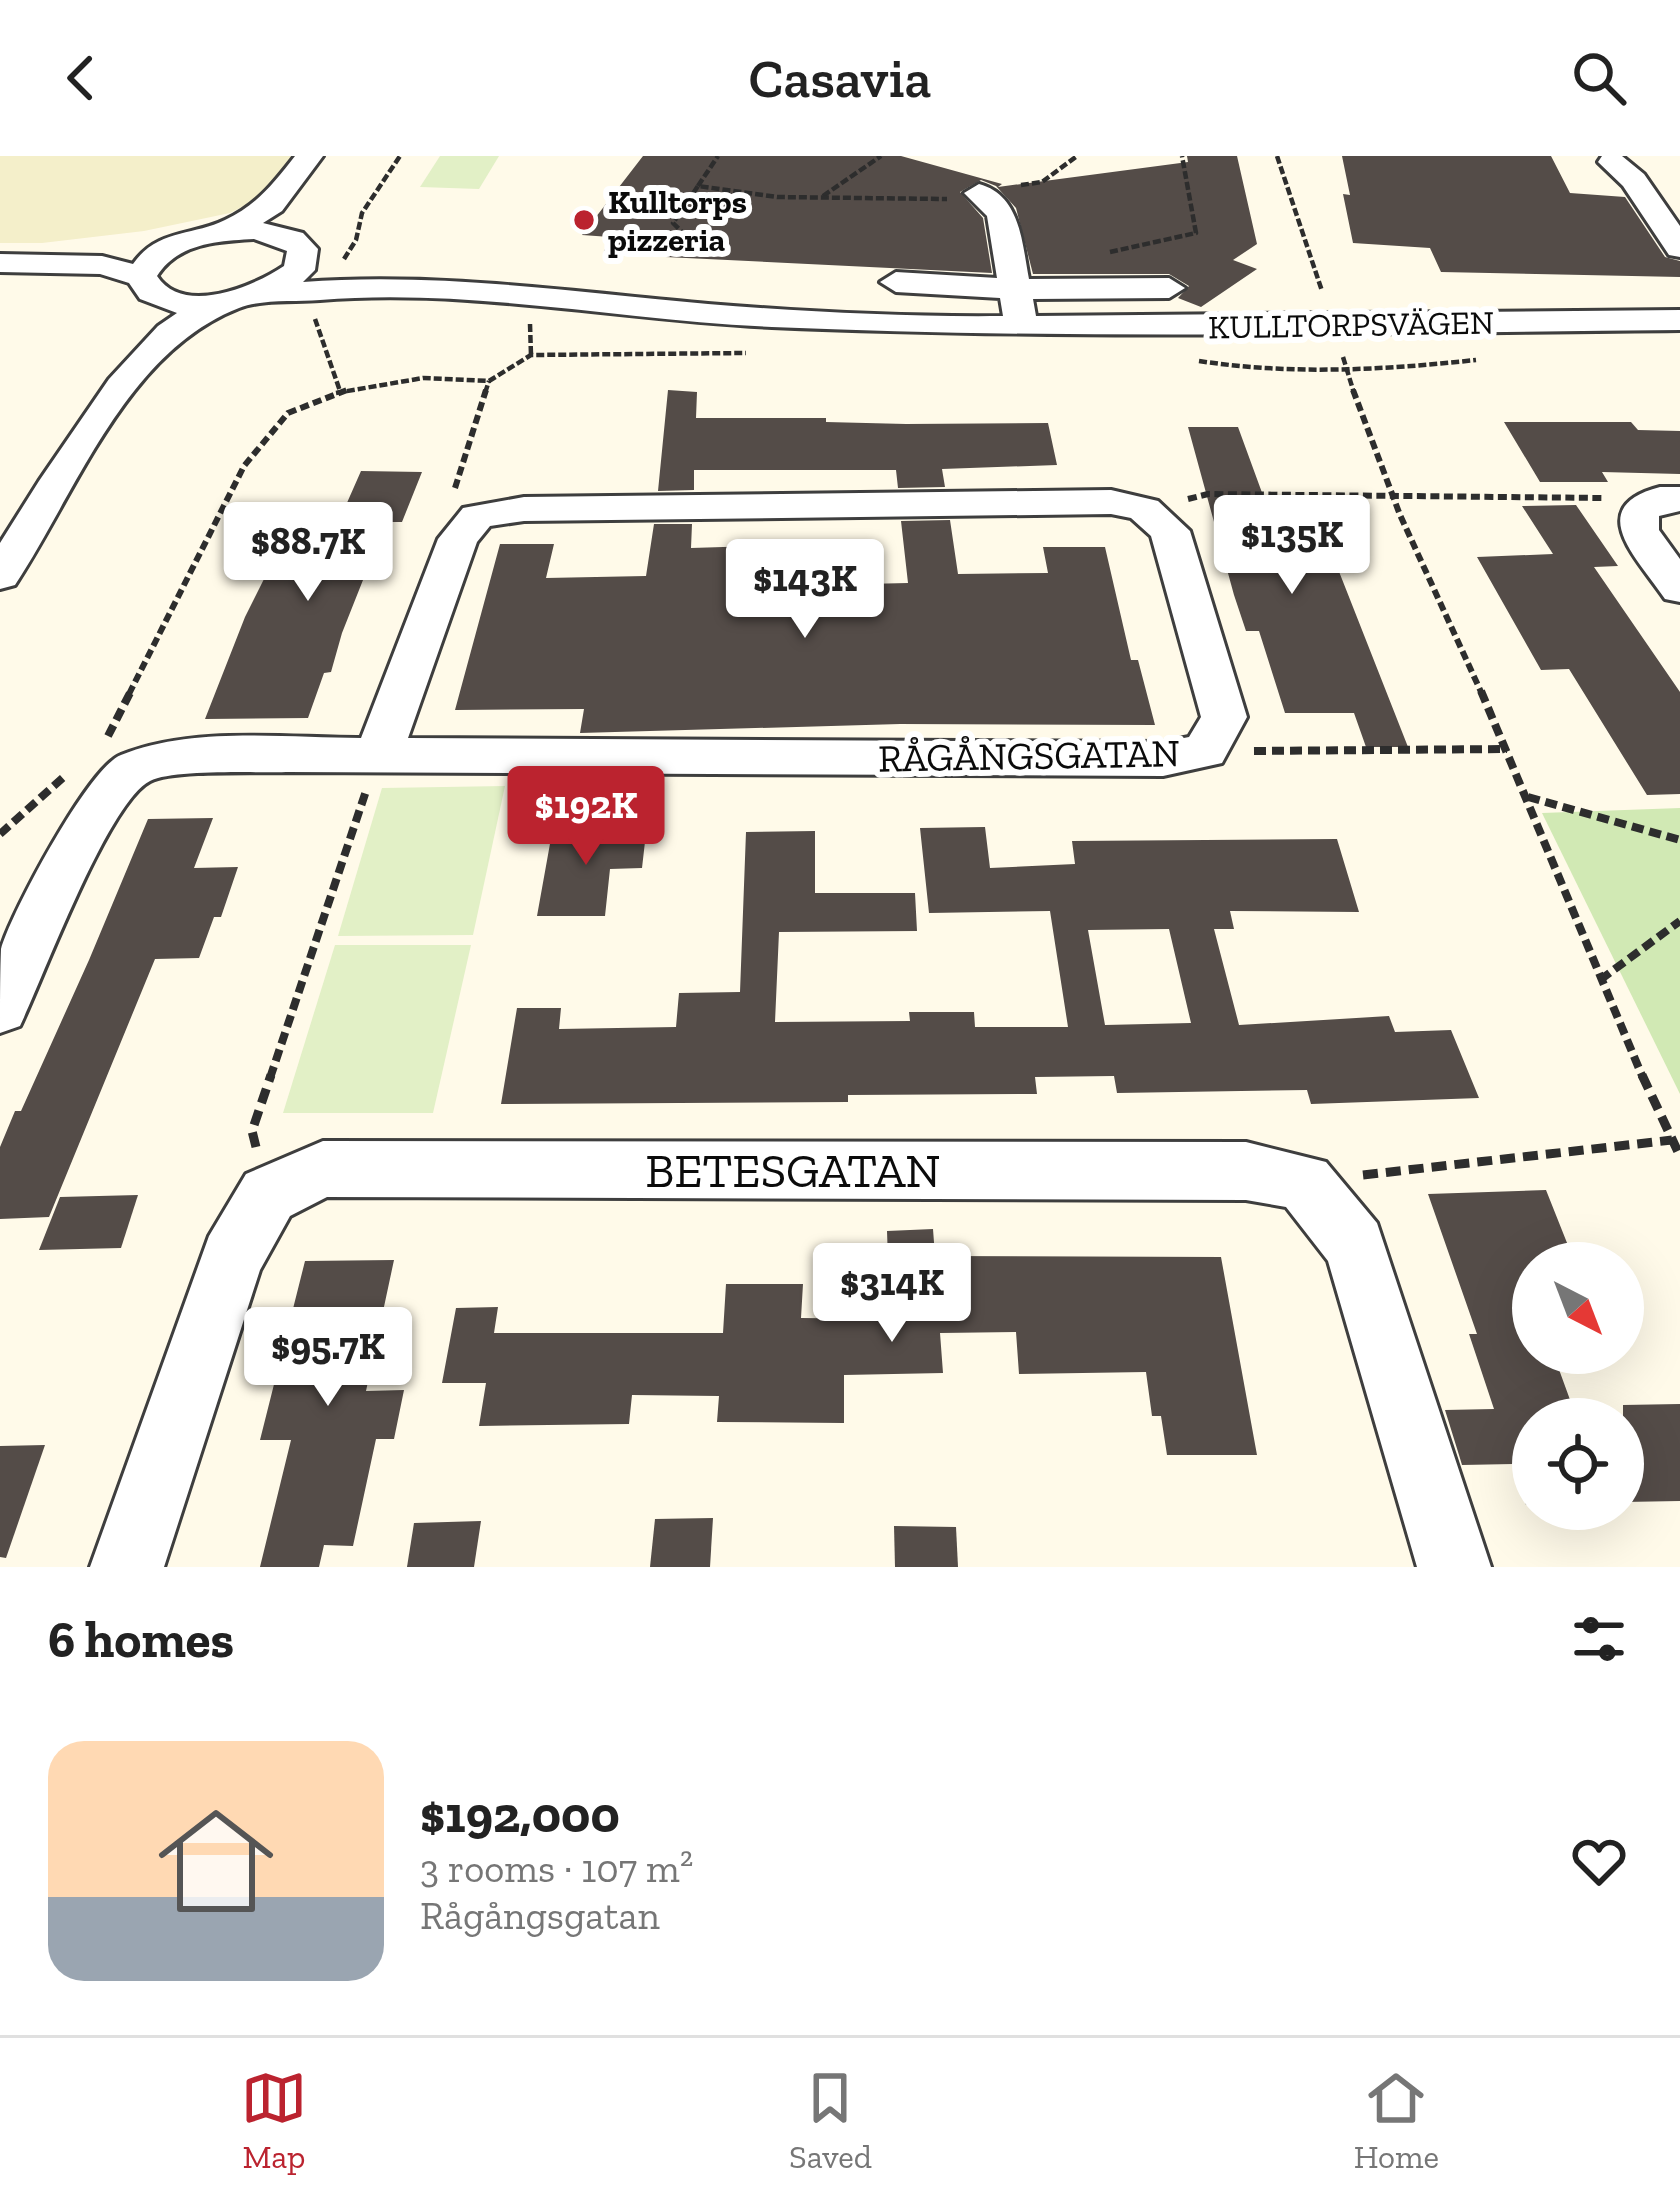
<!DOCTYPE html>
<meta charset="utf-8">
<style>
:root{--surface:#fff;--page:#f6f6f6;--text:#222;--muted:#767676;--line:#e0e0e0;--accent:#bb232f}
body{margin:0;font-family:"Zilla Slab",serif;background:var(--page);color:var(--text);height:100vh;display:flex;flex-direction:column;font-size:45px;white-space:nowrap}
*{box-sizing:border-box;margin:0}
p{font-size:39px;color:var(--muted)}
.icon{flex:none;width:66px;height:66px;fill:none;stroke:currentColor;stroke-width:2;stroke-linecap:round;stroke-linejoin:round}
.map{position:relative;height:1411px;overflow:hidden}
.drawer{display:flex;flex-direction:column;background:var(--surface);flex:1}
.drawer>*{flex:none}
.needle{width:78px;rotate:138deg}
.buttons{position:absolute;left:1512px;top:1086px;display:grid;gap:24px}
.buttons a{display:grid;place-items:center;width:132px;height:132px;border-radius:50%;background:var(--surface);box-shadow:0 12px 48px #0002;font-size:60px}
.price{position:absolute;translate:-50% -102px;padding:0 27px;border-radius:12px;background:#fff;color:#222;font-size:39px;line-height:78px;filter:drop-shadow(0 3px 6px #0008)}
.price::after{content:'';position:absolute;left:50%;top:72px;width:36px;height:27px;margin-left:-18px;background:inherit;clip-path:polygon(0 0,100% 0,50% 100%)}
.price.current{background:var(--accent);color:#fff}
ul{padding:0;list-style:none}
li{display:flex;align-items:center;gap:36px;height:300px;padding:0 48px}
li+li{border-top:3px solid var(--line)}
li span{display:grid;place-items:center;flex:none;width:336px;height:240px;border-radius:36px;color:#555}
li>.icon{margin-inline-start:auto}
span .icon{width:144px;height:144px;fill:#fffc;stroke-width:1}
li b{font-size:51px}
h2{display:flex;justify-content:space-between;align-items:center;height:144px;padding:0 48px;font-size:51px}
header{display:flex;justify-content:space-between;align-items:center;height:156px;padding:0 48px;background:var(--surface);font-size:54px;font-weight:600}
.tab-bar{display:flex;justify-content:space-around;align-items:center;height:168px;border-top:3px solid var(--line);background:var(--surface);font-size:33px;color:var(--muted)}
.tab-bar a{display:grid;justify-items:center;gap:6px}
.tab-bar .current{color:var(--accent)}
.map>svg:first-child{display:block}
.farmland{fill:#f4efca}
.green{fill:#d1e9b4}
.pitch{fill:#e2f0c6}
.building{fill:#544c48;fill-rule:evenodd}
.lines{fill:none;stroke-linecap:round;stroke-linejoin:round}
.minor-casing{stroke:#3e3e3e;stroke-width:6}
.path-far3{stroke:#2d2d2d;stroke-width:4.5;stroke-dasharray:8 3;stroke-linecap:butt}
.path-far2{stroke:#2d2d2d;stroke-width:6;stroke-dasharray:9 4.5;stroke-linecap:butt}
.path-far1{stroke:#2d2d2d;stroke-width:8;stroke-dasharray:12 6;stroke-linecap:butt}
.path{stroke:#2d2d2d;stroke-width:9;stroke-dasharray:15 8;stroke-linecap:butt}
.minor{fill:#fff;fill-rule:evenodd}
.poi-dot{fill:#bb232f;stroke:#fff;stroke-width:4.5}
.labels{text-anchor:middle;stroke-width:12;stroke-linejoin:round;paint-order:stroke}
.far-poi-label{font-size:33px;font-weight:bold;fill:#0b0b0b;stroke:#fff;text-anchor:start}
.far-street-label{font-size:33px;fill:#0b0b0b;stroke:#fff}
.street-label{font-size:39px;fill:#0b0b0b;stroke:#fff}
.near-street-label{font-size:48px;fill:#0b0b0b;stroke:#fff}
</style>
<header><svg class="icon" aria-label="back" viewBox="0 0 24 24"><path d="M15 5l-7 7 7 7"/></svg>Casavia<svg class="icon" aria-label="search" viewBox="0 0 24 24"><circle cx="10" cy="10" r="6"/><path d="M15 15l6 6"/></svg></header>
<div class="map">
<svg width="1680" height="1411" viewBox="0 0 1680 1411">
<rect width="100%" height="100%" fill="#fffae9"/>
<polygon class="farmland" points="0,0 295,0 258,43 230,57 144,75 42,87 0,87"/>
<polygon class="green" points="1680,652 1680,938 1542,657"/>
<g class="pitch">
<polygon points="440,0 499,0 479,33 420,31"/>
<polygon points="505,630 473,779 338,780 382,632"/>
<polygon points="335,789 471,789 433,957 283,957"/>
</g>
<g class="building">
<polygon points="643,0 901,0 1002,28 998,31 1188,6 1187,0 1237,0 1257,88 1233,104 1257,113 1201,151 1178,142 1189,130 1169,118 1033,118 1016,52 996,30 981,24 960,36 983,62 992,117 603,98 610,81 582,79"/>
<polygon points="1342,0 1551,0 1570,37 1625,41 1665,101 1680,105 1680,121 1441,116 1430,92 1353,87 1343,38 1350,39"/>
<polygon points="668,234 697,236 696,262 826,262 826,266 906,268 1048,267 1057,309 942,313 945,331 898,332 896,314 694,314 694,334 658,335"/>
<polygon points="1504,266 1631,266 1638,274 1680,275 1680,318 1602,316 1608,326 1540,326"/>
<polygon points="1188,271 1238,271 1272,364 1297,364 1304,385 1327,385 1408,591 1366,591 1354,557 1285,557 1259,475 1246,475 1234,439"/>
<polygon points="361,315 422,316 402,366 386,366 342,477 331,516 324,517 308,562 205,563 245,461 293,365 339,365"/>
<polygon points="1576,349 1618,410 1594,411 1680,536 1680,638 1647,639 1569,513 1541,514 1477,401 1553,398 1522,350"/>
<polygon points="950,364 958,418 1048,417 1043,391 1105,391 1131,504 1138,504 1155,569 900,568 580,577 584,553 455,554 500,388 554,388 546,422 646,420 654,368 692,368 691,392 822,388 822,429 908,427 901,365"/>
<polygon points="213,662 194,712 238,711 221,761 214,761 199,802 155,803 49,1061 0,1063 0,991 15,955 21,955 89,804 148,663"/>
<polygon points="616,670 615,677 646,677 642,712 610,713 605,760 537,760 553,671"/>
<path d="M985 671 990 712 1075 708 1072 685 1337 683 1359 756 1230 755 1234 773H1214L1239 869 1389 860 1395 876 1451 874 1479 942 1311 948 1307 934 1117 937 1114 920 1035 921 1037 938 848 939V946L501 948 517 852H561L559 873 676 871 679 837 740 836 746 676 815 675V737H915L917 775 779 776 775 866 910 865 909 856H974L975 871H1068L1050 755 929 757 920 672ZM1169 773 1191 867 1105 869 1088 774Z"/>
<polygon points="1546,1034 1575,1107 1533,1107 1533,1197 1553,1197 1577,1263 1533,1263 1533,1347 1526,1349 1513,1308 1462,1309 1459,1299 1445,1254 1494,1253 1469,1178 1477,1178 1428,1038"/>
<polygon points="138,1039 121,1092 39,1094 60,1041"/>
<polygon points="933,1073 935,1100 1221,1101 1257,1299 1167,1299 1161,1260 1152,1260 1146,1216 1019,1218 1016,1176 940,1177 943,1217 844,1219 844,1267 717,1266 719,1240 632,1239 629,1268 479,1270 486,1227 442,1227 456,1152 498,1151 494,1177 723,1177 726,1128 803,1128 801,1162 890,1163 887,1075"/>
<polygon points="394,1104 366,1235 404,1234 394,1283 376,1283 353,1390 324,1389 319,1411 260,1411 291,1284 260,1284 305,1105"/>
<polygon points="1680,1248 1680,1345 1623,1346 1623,1249"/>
<polygon points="45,1289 6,1402 0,1401 0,1290"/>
<polygon points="713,1362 710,1411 650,1411 655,1363"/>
<polygon points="481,1365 474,1411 407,1411 414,1367"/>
<polygon points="894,1370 956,1371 958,1411 895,1411"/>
</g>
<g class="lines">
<g class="minor-casing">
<g id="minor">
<path d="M295 0H323L282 55 263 67 303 77 318 93 315 114 303 126C439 116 572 136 708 148 805 156 906 161 1003 160L1000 142 896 136 880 126 896 116 997 122 987 60 964 37 979 28C1021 39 1022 88 1029 123L1169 122 1185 132 1169 142 1033 143 1036 160 1680 154V174C1377 177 1075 184 772 171 621 164 471 132 320 144 294 146 262 143 239 152 126 196 77 335 15 429L0 433V387L39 325 109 223 158 170 177 157 140 143 129 127 100 118 0 116V98L102 100 133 108C157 73 193 80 225 64 257 49 274 27 295 0ZM254 83 287 95 284 110C253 131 183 160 157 120 178 87 218 85 254 83Z"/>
<polygon points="1602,0 1622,0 1644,18 1680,70 1680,101 1669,99 1623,30 1598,6"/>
<path d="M1660 331H1680V355L1659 360V374L1680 403V446L1665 443C1638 403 1582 351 1660 331Z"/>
<path d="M1111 334 1158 345 1190 375 1247 561 1222 607 1163 620 289 616C259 617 174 613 150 625 108 646 43 822 20 870L0 877C0 851 0 818 1 793 11 757 89 611 121 599 193 570 285 582 361 582L438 383 463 352 524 341ZM1111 358 1131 362 1151 380 1201 561 1189 581 1163 586 408 582 477 386 490 370 524 365Z"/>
<polygon points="323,985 1246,986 1326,1006 1377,1067 1491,1411 1417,1411 1328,1105 1286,1051 1246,1044 327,1041 290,1060 260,1114 164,1411 90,1411 209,1080 246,1018"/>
</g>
</g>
<g class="path-far3">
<polyline points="1277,0 1322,135"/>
<polyline points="1021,29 1042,26 1077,0"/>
<polyline points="698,30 718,0"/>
<polyline points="823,40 881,0"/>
<polyline points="694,88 673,67 698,30 777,41 947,43"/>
<polyline points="1110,96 1196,77 1182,0"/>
<polyline points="344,103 356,84 362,57 400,0"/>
<polyline points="315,163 340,235"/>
<polyline points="530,168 531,199"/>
<polyline points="1343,201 1354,237"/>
<path d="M1199 205C1292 219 1382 214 1476 204"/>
<polyline points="336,237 423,222 489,225 531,199 746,197"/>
<polyline points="485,237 489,225"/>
</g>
<g class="path-far2">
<polyline points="1353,234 1400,359 1482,538"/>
<polyline points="455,332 486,234"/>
<polyline points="1188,343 1208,338 1604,342"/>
<polyline points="129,538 244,310 288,257 347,234"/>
</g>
<g class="path-far1">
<polyline points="1481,535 1643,922"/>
<polyline points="108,580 131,535"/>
<polyline points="1254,595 1507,593"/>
<polyline points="1528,641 1680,684"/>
<polyline points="0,678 66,619"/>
<polyline points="1600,824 1680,765"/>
<polyline points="270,922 366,635"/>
</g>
<g class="path">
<polyline points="1642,919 1680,1000"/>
<polyline points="256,991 252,975 271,919"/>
<polyline points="1363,1019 1672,984"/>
</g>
<use href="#minor" class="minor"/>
</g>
<circle class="poi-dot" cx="584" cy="64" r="12"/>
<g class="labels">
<g class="far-poi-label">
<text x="608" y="57">Kulltorps<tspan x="608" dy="38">pizzeria</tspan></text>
</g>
<g class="far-street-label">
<text transform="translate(1351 168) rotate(-1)" y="12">KULLTORPSVÄGEN</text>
</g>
<g class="street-label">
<text transform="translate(1029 599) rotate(-1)" y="14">RÅGÅNGSGATAN</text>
</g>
<g class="near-street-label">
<text x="793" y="1031">BETESGATAN</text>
</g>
</g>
</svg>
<div class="buttons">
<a><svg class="needle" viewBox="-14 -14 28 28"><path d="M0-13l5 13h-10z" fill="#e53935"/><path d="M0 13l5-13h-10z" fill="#767676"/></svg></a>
<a><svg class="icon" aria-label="locate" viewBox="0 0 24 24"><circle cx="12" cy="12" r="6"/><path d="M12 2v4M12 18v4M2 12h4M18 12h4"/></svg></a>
</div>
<b class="price" style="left:1292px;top:441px">$135K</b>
<b class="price" style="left:308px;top:448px">$88.7K</b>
<b class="price" style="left:805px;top:485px">$143K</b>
<b class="price current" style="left:586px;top:712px">$192K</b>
<b class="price" style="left:892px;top:1189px">$314K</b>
<b class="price" style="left:328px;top:1253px">$95.7K</b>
</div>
<section class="drawer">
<h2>6 homes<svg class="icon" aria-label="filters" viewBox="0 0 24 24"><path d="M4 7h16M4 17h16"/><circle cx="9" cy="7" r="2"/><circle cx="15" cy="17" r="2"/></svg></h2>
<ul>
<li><span style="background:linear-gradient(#ffd9b3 65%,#9aa5b1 0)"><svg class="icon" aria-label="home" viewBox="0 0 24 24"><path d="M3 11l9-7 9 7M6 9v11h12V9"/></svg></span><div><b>$192,000</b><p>3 rooms · 107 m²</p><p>Rågångsgatan</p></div><svg class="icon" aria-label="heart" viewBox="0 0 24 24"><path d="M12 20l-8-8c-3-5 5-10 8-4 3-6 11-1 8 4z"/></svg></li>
</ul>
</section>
<nav class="tab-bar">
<a class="current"><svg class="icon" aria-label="map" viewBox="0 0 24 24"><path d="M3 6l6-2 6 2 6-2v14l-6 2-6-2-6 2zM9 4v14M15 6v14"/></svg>Map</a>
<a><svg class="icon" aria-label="saved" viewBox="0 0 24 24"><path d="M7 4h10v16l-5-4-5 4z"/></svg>Saved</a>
<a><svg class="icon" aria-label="home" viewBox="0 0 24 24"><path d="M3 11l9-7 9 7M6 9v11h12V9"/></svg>Home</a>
</nav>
